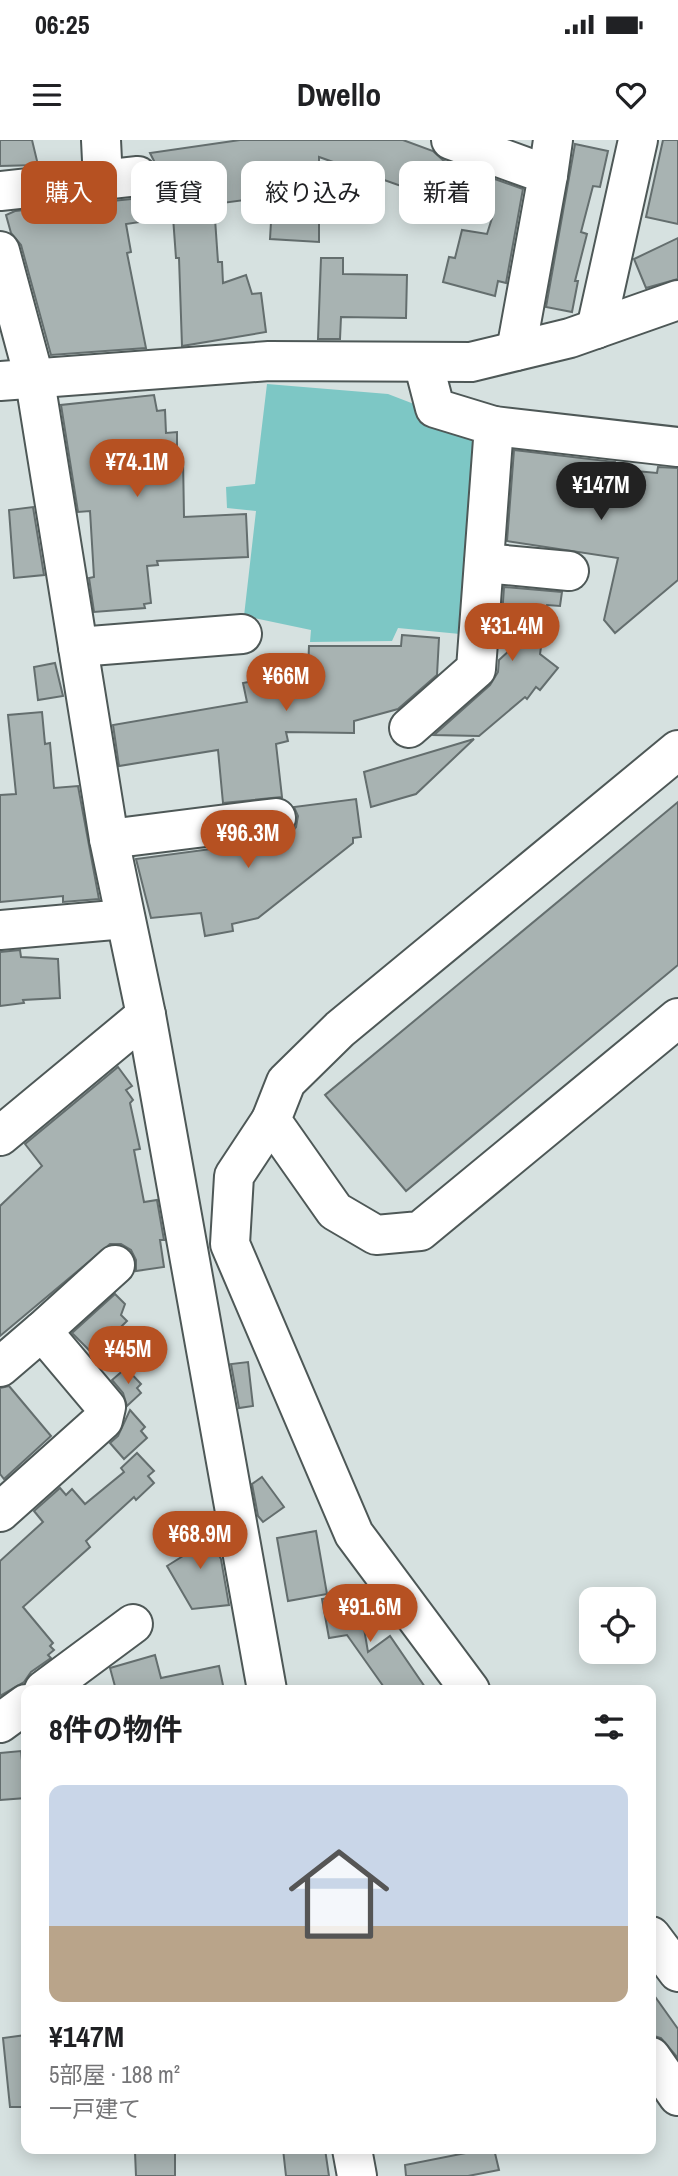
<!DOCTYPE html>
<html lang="ja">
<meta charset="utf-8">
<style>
:root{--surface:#fff;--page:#f2f2f2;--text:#202124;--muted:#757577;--accent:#b65122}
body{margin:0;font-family:"Archivo Narrow","Noto Sans JP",sans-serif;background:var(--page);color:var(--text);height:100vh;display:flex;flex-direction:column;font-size:26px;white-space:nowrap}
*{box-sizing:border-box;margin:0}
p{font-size:23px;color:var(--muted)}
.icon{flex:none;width:38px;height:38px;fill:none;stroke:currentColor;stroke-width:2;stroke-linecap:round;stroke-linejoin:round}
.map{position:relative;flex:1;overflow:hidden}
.side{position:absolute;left:21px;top:1545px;width:635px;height:469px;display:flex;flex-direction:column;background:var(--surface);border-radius:14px;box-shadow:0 4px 18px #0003}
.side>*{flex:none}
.guide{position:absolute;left:21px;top:21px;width:637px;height:63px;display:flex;gap:14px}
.buttons{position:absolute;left:579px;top:1447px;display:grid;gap:14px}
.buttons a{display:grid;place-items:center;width:77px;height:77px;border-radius:14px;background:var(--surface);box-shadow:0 4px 18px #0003;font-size:35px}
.price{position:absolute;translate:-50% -60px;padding:0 16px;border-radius:24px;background:var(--accent);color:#fff;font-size:23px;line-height:46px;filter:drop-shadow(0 2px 4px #0008)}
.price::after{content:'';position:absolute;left:50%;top:42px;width:21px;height:16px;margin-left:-10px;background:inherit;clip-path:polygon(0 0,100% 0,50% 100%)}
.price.current{background:#222;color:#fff}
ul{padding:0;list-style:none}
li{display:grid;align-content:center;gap:14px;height:371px;padding:0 28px}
li span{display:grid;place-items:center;height:217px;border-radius:14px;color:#555}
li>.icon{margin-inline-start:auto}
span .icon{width:126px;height:126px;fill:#fffc;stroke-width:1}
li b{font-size:30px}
h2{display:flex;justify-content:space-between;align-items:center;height:84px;padding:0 28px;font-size:30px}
.pill{padding:0 24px;border-radius:14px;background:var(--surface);box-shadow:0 4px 18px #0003;font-size:24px;line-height:63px}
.pill.current{background:var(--accent);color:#fff}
.status{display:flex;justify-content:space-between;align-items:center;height:49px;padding:0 35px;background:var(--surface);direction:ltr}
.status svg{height:19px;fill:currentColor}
header{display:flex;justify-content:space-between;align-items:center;height:91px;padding:0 28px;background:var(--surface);font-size:32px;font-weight:800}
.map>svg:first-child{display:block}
.green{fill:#7dc7c5}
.building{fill:#a8b3b2;stroke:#646e6e;stroke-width:2}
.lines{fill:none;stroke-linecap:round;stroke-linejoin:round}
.minor-casing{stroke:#4e5857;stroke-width:42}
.minor{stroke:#fff;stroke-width:38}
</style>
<div class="status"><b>06:25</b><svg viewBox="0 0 49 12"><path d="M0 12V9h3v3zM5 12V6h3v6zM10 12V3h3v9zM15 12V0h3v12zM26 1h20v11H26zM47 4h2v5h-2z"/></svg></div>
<header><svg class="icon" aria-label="menu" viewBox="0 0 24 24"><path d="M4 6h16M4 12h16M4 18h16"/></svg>Dwello<svg class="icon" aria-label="heart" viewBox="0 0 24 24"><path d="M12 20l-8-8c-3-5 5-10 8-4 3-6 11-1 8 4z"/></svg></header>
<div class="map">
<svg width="678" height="2036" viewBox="0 0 678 2036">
<rect width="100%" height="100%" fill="#d6e1e0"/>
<polygon class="green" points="267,244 388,254 479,289 460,494 398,488 392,501 310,502 311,490 244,476 256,371 227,368 226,347 255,344"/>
<g class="building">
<polygon points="0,0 32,0 38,25 0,26"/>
<polygon points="240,0 403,0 433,11 444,21 523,49 506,143 498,141 495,156 443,142 449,117 455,118 462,90 487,94 492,78 319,17 319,102 270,99 272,65 267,65 267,57 214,64 218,122 222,122 223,143 246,135 252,154 261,153 266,192 182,206 179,118 176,118 173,77 126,84 131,112 127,113 146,208 51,215 21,105 11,93 6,75 15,71 141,58 156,51 158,44 160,33 150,13"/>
<polygon points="663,0 678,0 678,84 646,77"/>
<polygon points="575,4 608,11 600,47 593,46 581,92 587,94 575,141 578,141 572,172 546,167"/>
<polygon points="678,98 678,139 646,148 634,119"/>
<polygon points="321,118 343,118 343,134 407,135 406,178 341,177 340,199 318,199"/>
<polygon points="154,255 157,271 165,270 166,293 177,292 177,319 183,318 184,377 246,374 248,417 157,421 158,425 147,426 151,463 144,464 145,468 94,472 89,438 94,437 90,371 78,372 61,265"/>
<polygon points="514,310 615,322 614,329 657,333 658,327 678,328 678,440 615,493 604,480 618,418 507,401"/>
<polygon points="33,367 44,435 14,438 9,370"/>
<polygon points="504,447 562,452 560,466 547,465 540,514 558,528 540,550 536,547 527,559 525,557 479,596 434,595 490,545 498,532 499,520 513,507 500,506"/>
<polygon points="402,495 439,498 437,535 398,569 354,581 354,593 286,592 288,601 276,604 282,657 223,663 218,610 119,626 113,585 247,562 243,543 308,530 309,506 401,506"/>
<polygon points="55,523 63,556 38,560 34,527"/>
<polygon points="42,572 45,604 50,603 54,648 78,646 99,759 63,762 63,756 0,762 0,655 16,654 8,575"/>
<polygon points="474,599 416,654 371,667 364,632"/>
<polygon points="356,659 361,697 353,698 353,703 258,778 232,784 233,791 205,796 201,773 151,778 136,719 279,700 289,696 296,687 298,676 294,667"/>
<polygon points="678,662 678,825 406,1051 325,955"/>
<polygon points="20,810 21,817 58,819 60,858 23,860 24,863 0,866 0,812"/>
<polygon points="118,927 132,946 126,950 133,960 130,963 140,1009 134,1010 144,1062 157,1060 164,1100 160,1100 164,1127 136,1131 136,1120 131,1110 121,1104 110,1104 0,1196 0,1066 42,1026 25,1004"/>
<polygon points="115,1154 125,1164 121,1175 127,1181 93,1214 72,1193"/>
<polygon points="248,1222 253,1266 239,1268 231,1224"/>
<polygon points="126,1228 141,1244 137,1248 141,1253 127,1266 123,1253 112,1240"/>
<polygon points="9,1246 51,1296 4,1339 0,1334 0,1248"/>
<polygon points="130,1270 145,1287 141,1291 147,1298 124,1319 110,1303 118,1296"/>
<polygon points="137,1313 154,1331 148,1336 154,1343 136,1360 134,1357 86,1401 90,1407 23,1467 53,1503 50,1506 54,1510 48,1515 51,1518 31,1532 24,1542 0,1556 0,1421 43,1382 34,1371 60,1348 66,1355 72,1349 85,1364 124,1332 121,1328"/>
<polygon points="262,1337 284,1367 263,1382 258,1376 252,1344"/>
<polygon points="201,1383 221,1419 229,1465 192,1469 167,1426 183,1416 181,1412 187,1409 179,1395"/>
<polygon points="316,1391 327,1454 288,1461 277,1398"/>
<polygon points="358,1453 368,1512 390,1496 427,1550 386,1550 347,1495 329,1498 322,1459"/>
<polygon points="155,1515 161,1538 219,1526 224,1550 116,1550 110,1528"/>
<polygon points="21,1611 26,1658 0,1660 0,1613"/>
<polygon points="651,1851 678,1889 678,1918 661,1898 651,1895"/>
<polygon points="26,1895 26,1967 10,1967 3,1898"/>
<polygon points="283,2009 325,2009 329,2036 286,2036"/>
<polygon points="486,2009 494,2009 499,2030 468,2036 406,2036 405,2025"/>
<polygon points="175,2011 175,2036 136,2036 135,2012"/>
</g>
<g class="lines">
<g class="minor-casing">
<g id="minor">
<polyline points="101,0 103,41"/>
<polyline points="451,0 548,35 516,211"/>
<polyline points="548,35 553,0"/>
<polyline points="0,51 138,36"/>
<polyline points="0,111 35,241 109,699 146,875 267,1550"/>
<polyline points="596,189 638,0"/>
<polyline points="0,241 269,221 471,222 570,198 678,160"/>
<polyline points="494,286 678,307"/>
<polyline points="484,423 569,431"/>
<polyline points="78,507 242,494"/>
<polyline points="409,588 476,529 494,286 435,268 423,222"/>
<polyline points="678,610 340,889 286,942 271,980 335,1071 376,1095 420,1091 678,878"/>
<polyline points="109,699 276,678"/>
<polyline points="0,790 125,779"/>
<polyline points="271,980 234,1036 230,1104 354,1394 470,1550"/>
<polyline points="0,996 146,875"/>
<polyline points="42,1191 115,1125"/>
<polyline points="0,1227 42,1191 106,1267 103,1280 0,1372"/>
<polyline points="44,1550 133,1484"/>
<polyline points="0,1583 26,1564"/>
<polyline points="651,1796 678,1832"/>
<polyline points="651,1917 678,1956"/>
<polyline points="352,2009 357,2036"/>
</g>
</g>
<use href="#minor" class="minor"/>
</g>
</svg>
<div class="buttons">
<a><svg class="icon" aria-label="locate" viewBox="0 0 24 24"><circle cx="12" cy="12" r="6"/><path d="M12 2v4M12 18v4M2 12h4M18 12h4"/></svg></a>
</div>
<b class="price" style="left:137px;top:359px">¥74.1M</b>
<b class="price current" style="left:601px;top:382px">¥147M</b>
<b class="price" style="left:512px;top:523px">¥31.4M</b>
<b class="price" style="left:286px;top:573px">¥66M</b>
<b class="price" style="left:248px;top:730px">¥96.3M</b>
<b class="price" style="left:128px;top:1246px">¥45M</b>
<b class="price" style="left:200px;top:1431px">¥68.9M</b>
<b class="price" style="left:370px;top:1504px">¥91.6M</b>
<div class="guide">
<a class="pill current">購入</a>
<a class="pill">賃貸</a>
<a class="pill">絞り込み</a>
<a class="pill">新着</a>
</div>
<section class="side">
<h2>8件の物件<svg class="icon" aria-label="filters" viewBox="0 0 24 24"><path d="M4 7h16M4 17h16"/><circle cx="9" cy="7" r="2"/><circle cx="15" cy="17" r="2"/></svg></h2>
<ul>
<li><span style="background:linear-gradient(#c9d6e8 65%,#b9a48a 0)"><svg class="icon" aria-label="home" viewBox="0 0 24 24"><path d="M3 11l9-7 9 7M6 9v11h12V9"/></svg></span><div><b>¥147M</b><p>5部屋 · 188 m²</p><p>一戸建て</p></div></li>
</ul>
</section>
</div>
